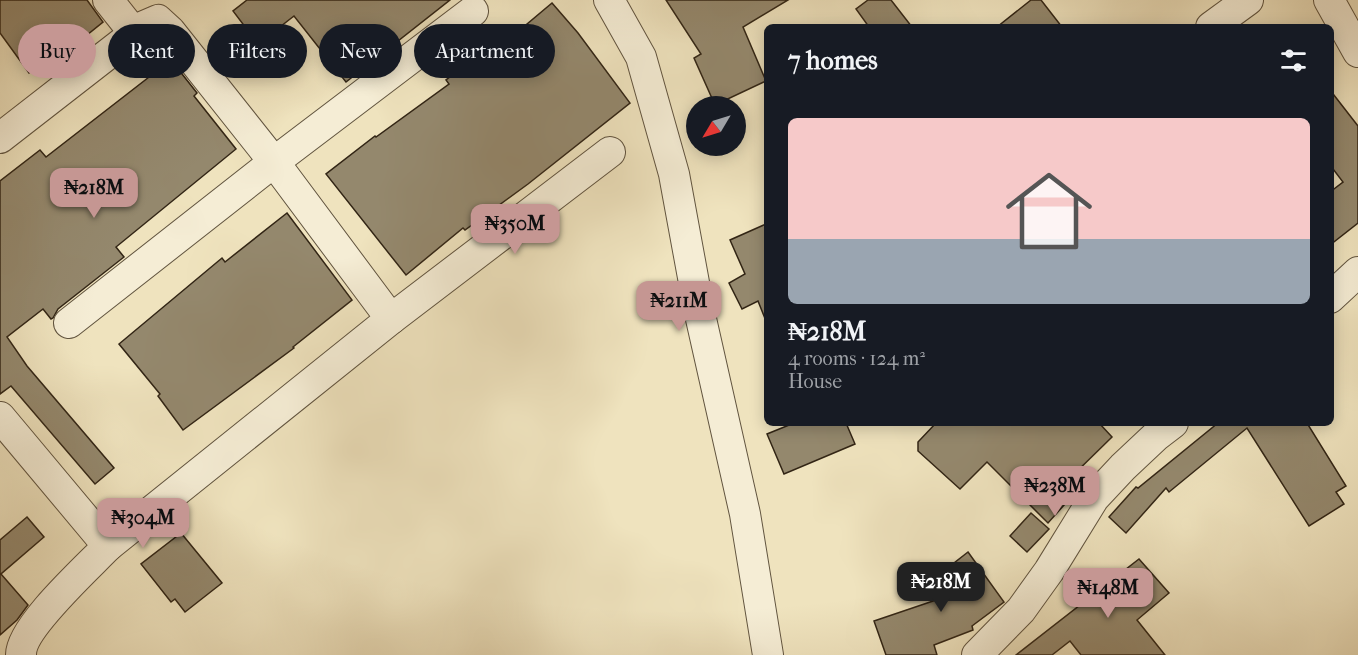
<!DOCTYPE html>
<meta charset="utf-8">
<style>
:root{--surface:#171b24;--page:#242831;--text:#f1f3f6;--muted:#9ea1a6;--accent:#c59692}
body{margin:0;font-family:"IM FELL French Canon",serif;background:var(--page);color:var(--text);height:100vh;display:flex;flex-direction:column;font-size:22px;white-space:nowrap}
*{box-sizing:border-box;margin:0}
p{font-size:20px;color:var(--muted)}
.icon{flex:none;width:33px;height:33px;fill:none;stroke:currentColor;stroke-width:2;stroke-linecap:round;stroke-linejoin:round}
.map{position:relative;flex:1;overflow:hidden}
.side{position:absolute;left:764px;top:24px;width:570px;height:402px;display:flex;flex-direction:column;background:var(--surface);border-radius:9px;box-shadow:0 3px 15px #0003}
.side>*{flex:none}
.guide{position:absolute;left:18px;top:24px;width:570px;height:54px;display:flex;gap:12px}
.needle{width:39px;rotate:232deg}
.controls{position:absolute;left:686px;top:96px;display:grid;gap:12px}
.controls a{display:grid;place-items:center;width:60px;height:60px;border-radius:50%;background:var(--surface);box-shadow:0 3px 15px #0003;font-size:30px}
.price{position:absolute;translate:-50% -51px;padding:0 14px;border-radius:12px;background:var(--accent);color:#111;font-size:20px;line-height:39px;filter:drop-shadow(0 2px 3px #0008)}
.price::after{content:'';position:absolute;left:50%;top:36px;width:18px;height:14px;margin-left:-9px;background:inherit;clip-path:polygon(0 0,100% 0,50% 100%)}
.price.selected{background:#222;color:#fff}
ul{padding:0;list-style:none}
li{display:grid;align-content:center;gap:12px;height:318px;padding:0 24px}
li span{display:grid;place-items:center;height:186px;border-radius:9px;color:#555}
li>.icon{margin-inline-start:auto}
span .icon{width:108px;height:108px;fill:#fffc;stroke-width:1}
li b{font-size:26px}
h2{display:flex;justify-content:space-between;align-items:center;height:72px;padding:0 24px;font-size:26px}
.pill{padding:0 21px;border-radius:27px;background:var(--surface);box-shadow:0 3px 15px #0003;font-size:21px;line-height:54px}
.pill.selected{background:var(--accent);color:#111}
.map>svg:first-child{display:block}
.building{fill:#94886d;stroke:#322515;stroke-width:1.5}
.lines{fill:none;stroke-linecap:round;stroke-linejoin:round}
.street-casing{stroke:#61543f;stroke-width:32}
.street{stroke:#f5edd5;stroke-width:30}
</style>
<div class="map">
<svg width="1358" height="655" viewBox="0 0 1358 655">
<rect width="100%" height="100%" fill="#efe3be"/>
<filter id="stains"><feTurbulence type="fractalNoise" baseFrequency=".00333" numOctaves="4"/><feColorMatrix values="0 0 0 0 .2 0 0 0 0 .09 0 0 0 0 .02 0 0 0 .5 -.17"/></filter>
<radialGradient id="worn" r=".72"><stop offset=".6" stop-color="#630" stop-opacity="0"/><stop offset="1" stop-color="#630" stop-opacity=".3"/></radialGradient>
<g class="building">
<polygon points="0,0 87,0 103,22 82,39 80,37 29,73 0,33"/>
<polygon points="247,0 450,0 346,82 294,16 258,44 233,11"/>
<polygon points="666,0 788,0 743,27 766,81 715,105 694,58 701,54"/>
<polygon points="868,0 891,0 912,27 869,27 856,9"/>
<polygon points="1031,0 1041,0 1062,27 997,27"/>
<polygon points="552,3 578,33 630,103 528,184 465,230 463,228 406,275 326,174 375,136 376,137 449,84 446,80 498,40 502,45"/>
<polygon points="171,60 197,93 194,96 236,149 116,247 124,257 58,309 53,318 51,319 43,309 7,337 27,366 114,468 95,484 11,386 0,394 0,181 40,150 46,157"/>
<polygon points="1330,90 1358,126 1358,223 1330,245 1330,192 1343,182 1330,165"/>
<polygon points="287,213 352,300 293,347 294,348 183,430 158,396 160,394 119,344 222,258 225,262"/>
<polygon points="766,224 766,321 758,301 742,309 729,283 745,274 730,240"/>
<polygon points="794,423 846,423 855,444 784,474 767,434"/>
<polygon points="936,423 1099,423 1112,437 1062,486 1073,495 1048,523 987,462 960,489 918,451 918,442"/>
<polygon points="1218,423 1307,423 1346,486 1336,492 1344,504 1309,526 1247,428 1169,492 1166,488 1126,533 1109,517 1136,487 1138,488"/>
<polygon points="1031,513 1049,529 1027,552 1010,536"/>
<polygon points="27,517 44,537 1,574 28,605 17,620 0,635 0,540"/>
<polygon points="181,533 222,583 185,612 175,599 171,602 141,564"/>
<polygon points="968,552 1004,602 972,626 973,630 934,645 937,655 886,655 874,621 939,599 933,584 955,575 949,567"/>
<polygon points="1139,559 1169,593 1137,620 1165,655 1081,655 1070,641 1052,655 1016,655"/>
</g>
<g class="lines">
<g class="street-casing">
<g id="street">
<polyline points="108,0 135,34"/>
<polyline points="609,0 641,57 674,174 699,310 745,514 768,655"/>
<polyline points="1329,0 1358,52"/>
<polyline points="1211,27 1248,0"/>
<polyline points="0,138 144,26 158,20 170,31 274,162 391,319 108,546"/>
<polyline points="1330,298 1358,272"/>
<polyline points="391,319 610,152"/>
<polyline points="69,323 274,162 473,11"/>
<path d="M0 417 108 546C88 567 20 628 21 655"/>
<polyline points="977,655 1021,610 1049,571 1094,498 1123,467 1156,436 1173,423"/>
</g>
</g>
<use href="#street" class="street"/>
</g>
<rect width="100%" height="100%" filter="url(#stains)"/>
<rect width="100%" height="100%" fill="url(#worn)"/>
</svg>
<div class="controls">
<a><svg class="needle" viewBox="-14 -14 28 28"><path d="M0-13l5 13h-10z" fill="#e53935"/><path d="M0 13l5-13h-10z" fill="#9ea1a6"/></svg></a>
</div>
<b class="price" style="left:94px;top:219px">₦218M</b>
<b class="price" style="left:515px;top:255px">₦350M</b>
<b class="price" style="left:679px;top:332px">₦211M</b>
<b class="price" style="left:1055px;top:517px">₦238M</b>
<b class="price" style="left:143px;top:549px">₦304M</b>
<b class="price selected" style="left:941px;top:613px">₦218M</b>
<b class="price" style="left:1108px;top:619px">₦148M</b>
<div class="guide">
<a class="pill selected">Buy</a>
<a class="pill">Rent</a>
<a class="pill">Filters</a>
<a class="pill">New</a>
<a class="pill">Apartment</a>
</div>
<section class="side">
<h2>7 homes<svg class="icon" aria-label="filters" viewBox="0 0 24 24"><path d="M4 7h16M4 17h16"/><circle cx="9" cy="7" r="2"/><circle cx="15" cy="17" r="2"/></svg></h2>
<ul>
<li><span style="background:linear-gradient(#f6c9c9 65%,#9aa5b1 0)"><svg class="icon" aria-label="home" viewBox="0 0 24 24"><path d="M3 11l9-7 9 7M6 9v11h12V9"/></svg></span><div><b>₦218M</b><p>4 rooms · 124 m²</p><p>House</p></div></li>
</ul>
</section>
</div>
